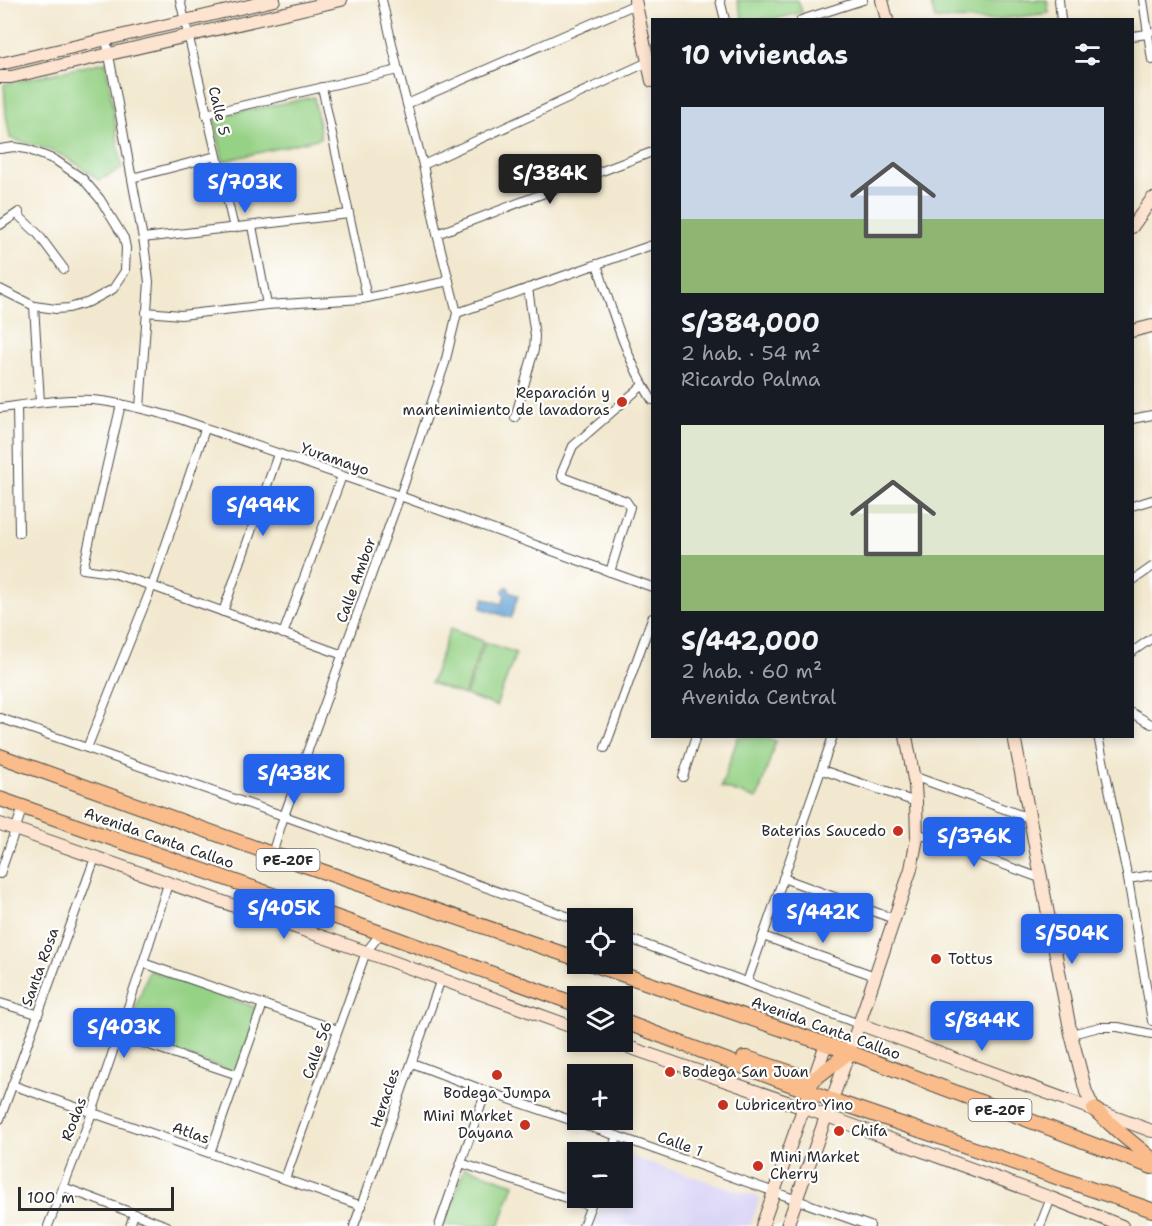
<!DOCTYPE html>
<html lang="es">
<meta charset="utf-8">
<style>
:root{--surface:#171b24;--page:#242831;--text:#f1f3f6;--muted:#9ea1a6;--accent:#2563eb}
body{margin:0;font-family:"Shantell Sans",sans-serif;background:var(--page);color:var(--text);height:100vh;display:flex;flex-direction:column;font-size:22px;white-space:nowrap}
*{box-sizing:border-box;margin:0}
p{font-size:20px;color:var(--muted)}
.icon{flex:none;width:33px;height:33px;fill:none;stroke:currentColor;stroke-width:2;stroke-linecap:round;stroke-linejoin:round}
.map{position:relative;flex:1;overflow:hidden}
.side{position:absolute;left:651px;top:18px;width:483px;height:720px;display:flex;flex-direction:column;background:var(--surface);border-radius:0px;box-shadow:0 3px 9px #0003}
.side>*{flex:none}
.tools{position:absolute;left:567px;top:908px;display:grid;gap:12px}
.tools a{display:grid;place-items:center;width:66px;height:66px;border-radius:0px;background:var(--surface);box-shadow:0 3px 9px #0003;font-size:30px}
.scale{position:absolute;left:18px;bottom:15px;width:156px;box-sizing:border-box;padding-left:6px;border:3px solid #2b2b2b;border-top:0;font-size:16px;line-height:21px;white-space:nowrap;color:#2b2b2b;-webkit-text-stroke:4px #fff;paint-order:stroke}
.price{position:absolute;translate:-50% -51px;padding:0 14px;border-radius:6px;background:var(--accent);color:#fff;font-size:20px;line-height:39px;filter:drop-shadow(0 2px 3px #0008)}
.price::after{content:'';position:absolute;left:50%;top:36px;width:18px;height:14px;margin-left:-9px;background:inherit;clip-path:polygon(0 0,100% 0,50% 100%)}
.price.on{background:#222;color:#fff}
ul{padding:0;list-style:none}
li{display:grid;align-content:center;gap:12px;height:318px;padding:0 30px}
li span{display:grid;place-items:center;height:186px;border-radius:0px;color:#555}
li>.icon{margin-inline-start:auto}
span .icon{width:108px;height:108px;fill:#fffc;stroke-width:1}
li b{font-size:26px}
h2{display:flex;justify-content:space-between;align-items:center;height:72px;padding:0 30px;font-size:26px}
.map>svg:first-child{display:block}
.built{fill:#dcd6f6}
.green{fill:#96d286;stroke:#607e58;stroke-width:1.5}
.water{fill:#61a1d4;stroke:#466680;stroke-width:1.5}
.lines{fill:none;stroke-linecap:round;stroke-linejoin:round}
.street-casing{stroke:#494744;stroke-width:10}
.secondary-casing{stroke:#494744;stroke-width:14}
.primary-casing{stroke:#494744;stroke-width:16}
.street{stroke:#fff;stroke-width:8}
.secondary{stroke:#fde4d0;stroke-width:12}
.primary{stroke:#f9bc8a;stroke-width:14}
.poi-dot{fill:#c8321e;stroke:#fff;stroke-width:2}
.labels{text-anchor:middle;stroke-width:4.5;stroke-linejoin:round;paint-order:stroke}
.shield{fill:#fff;stroke:#6b6b6b;stroke-width:1.5}
.shield-label{font-size:14px;font-weight:bold;fill:#2b2b2b}
.street-label{font-size:15px;fill:#2b2b2b;stroke:#fff}
.poi-label{font-size:15px;fill:#2b2b2b;stroke:#fff;text-anchor:start}
</style>
<div class="map">
<svg width="1152" height="1226" viewBox="0 0 1152 1226">
<rect width="100%" height="100%" fill="#fff"/>
<filter id="ink" filterUnits="userSpaceOnUse"><feTurbulence type="fractalNoise" baseFrequency=".0167" numOctaves="2"/><feDisplacementMap in="SourceGraphic" scale="12" xChannelSelector="R" yChannelSelector="G"/><feConvolveMatrix kernelMatrix="1 2 1 2 8 2 1 2 1" color-interpolation-filters="sRGB"/></filter>
<filter id="wash" filterUnits="userSpaceOnUse"><feTurbulence type="fractalNoise" baseFrequency=".008" numOctaves="4" result="noise"/><feDisplacementMap in="SourceGraphic" scale="24" xChannelSelector="R" yChannelSelector="G"/><feGaussianBlur stdDeviation="1.35" result="paint"/><feColorMatrix in="noise" values="0 0 0 0 0 0 0 0 0 0 0 0 0 0 0 0 0 1.4 0 .05"/><feComposite in="paint" operator="in"/></filter>
<g filter="url(#wash)">
<rect width="100%" height="100%" fill="#f2e8cf"/>
<polygon class="built" points="623,1154 760,1198 750,1226 593,1226 604,1197 622,1197"/>
<g class="green">
<polygon points="737,0 798,0 802,12 776,19 743,19"/>
<polygon points="930,0 1047,0 1049,13 992,20 935,19"/>
<path d="M106 62 122 169 98 180C84 168 70 158 52 151 39 146 24 143 10 138L6 114 4 84Z"/>
<polygon points="314,97 321,138 223,161 214,117"/>
<polygon points="450,629 483,641 464,695 431,683"/>
<polygon points="485,642 516,653 496,706 466,695"/>
<polygon points="738,737 763,737 776,741 757,799 721,787"/>
<polygon points="149,970 260,1009 236,1073 126,1035"/>
<polygon points="465,1167 514,1184 499,1226 444,1226"/>
</g>
<polygon class="water" points="506,587 508,587 510,592 518,596 511,618 481,608 484,598 502,604 505,595 503,592 503,590"/>
</g>
<g filter="url(#ink)">
<g class="lines">
<g class="street-casing">
<g id="street">
<polyline points="180,0 234,228"/>
<polyline points="720,0 725,20"/>
<polyline points="1059,0 1061,20"/>
<polyline points="1143,0 1152,60"/>
<polyline points="801,20 863,0"/>
<polyline points="1132,36 1148,34 1150,32"/>
<polyline points="106,39 144,244 149,282 140,408"/>
<polyline points="322,87 367,298"/>
<polyline points="407,104 636,4"/>
<polyline points="206,114 398,70"/>
<polyline points="0,149 14,147 27,149 55,160 83,179 100,199 124,238 126,248 125,271 113,289 89,302 69,308 56,309 34,306 0,289"/>
<polyline points="423,165 648,62"/>
<polyline points="132,178 216,156"/>
<polyline points="17,214 38,234 64,269"/>
<polyline points="0,225 19,212"/>
<polyline points="252,226 267,305"/>
<polyline points="437,234 652,152"/>
<polyline points="143,238 349,214"/>
<path d="M597 264C612 311 626 358 652 400"/>
<polyline points="34,306 40,402"/>
<polyline points="146,312 181,315 267,305 362,299 449,281"/>
<polyline points="457,313 652,245"/>
<polyline points="121,404 83,569 112,573 152,586 343,655"/>
<polyline points="17,406 19,533"/>
<path d="M0 408C31 404 70 397 102 401 126 404 150 411 174 417L400 496 652 587"/>
<polyline points="515,418 534,350 535,336 528,288"/>
<polyline points="1132,419 1152,415"/>
<polyline points="1132,506 1152,500"/>
<polyline points="610,572 630,507 626,501 562,477 562,472 573,446 643,385"/>
<polyline points="1132,581 1152,567"/>
<polyline points="223,612 278,454"/>
<polyline points="283,634 342,476"/>
<polyline points="1132,652 1152,638"/>
<polyline points="1132,713 1151,724"/>
<polyline points="0,718 284,816 578,920"/>
<polyline points="1098,736 1128,879 1152,1021"/>
<polyline points="87,748 152,586 205,429"/>
<polyline points="605,748 652,618"/>
<polyline points="822,770 916,802"/>
<polyline points="913,776 1029,818"/>
<polyline points="683,777 696,736"/>
<polyline points="917,833 1040,878"/>
<polyline points="272,854 284,816 400,496 445,363 457,313 437,234 423,165 398,70 382,0"/>
<polyline points="0,874 23,807"/>
<polyline points="783,878 894,919"/>
<polyline points="1128,879 1152,875"/>
<polyline points="622,936 859,1024"/>
<polyline points="763,936 875,976"/>
<polyline points="143,963 338,1030"/>
<polyline points="747,982 833,736"/>
<polyline points="0,1003 37,1014"/>
<polyline points="1071,1034 1100,1027 1118,1027 1152,1034"/>
<polyline points="119,1035 238,1075"/>
<polyline points="412,1063 486,1091 617,1136 870,1226"/>
<polyline points="12,1085 362,1206"/>
<polyline points="0,1119 95,858"/>
<polyline points="611,1152 617,1136"/>
<polyline points="210,1153 263,1004"/>
<polyline points="461,1163 590,1206"/>
<polyline points="285,1179 366,952 381,933"/>
<polyline points="63,1187 167,1226"/>
<polyline points="48,1226 92,1113 143,963 168,884"/>
<polyline points="130,1226 134,1214"/>
<polyline points="354,1226 441,979"/>
<polyline points="439,1226 486,1091"/>
<polyline points="583,1226 594,1197"/>
<polyline points="1040,1226 1051,1198"/>
</g>
</g>
<g class="secondary-casing">
<g id="secondary">
<polyline points="635,0 652,81"/>
<polyline points="882,0 887,20"/>
<polyline points="0,64 274,0"/>
<polyline points="0,77 11,77 341,0"/>
<polyline points="1132,227 1152,199"/>
<polyline points="1132,331 1152,326"/>
<polyline points="1014,736 1071,1034 1086,1092 1094,1109"/>
<polyline points="0,824 366,952 578,1029"/>
<polyline points="859,1024 1152,1131"/>
<polyline points="611,1041 827,1116 1051,1198 1122,1226"/>
<polyline points="762,1226 826,1044"/>
<polyline points="787,1226 859,1024 911,869 917,838 916,802 915,785 906,736"/>
</g>
</g>
<g class="primary-casing">
<g id="primary">
<polyline points="0,756 272,854 578,959"/>
<polyline points="0,799 381,933 578,1005"/>
<polyline points="589,963 849,1052 1152,1167"/>
<polyline points="622,1021 832,1100 1152,1210"/>
<polyline points="744,1058 747,1058 813,1080 849,1052"/>
<polyline points="1094,1109 1125,1137 1152,1159"/>
</g>
</g>
<use href="#street" class="street"/>
<use href="#secondary" class="secondary"/>
<use href="#primary" class="primary"/>
</g>
</g>
<g class="poi-dot">
<circle cx="622" cy="402" r="6"/>
<circle cx="898" cy="831" r="6"/>
<circle cx="936" cy="959" r="6"/>
<circle cx="670" cy="1072" r="6"/>
<circle cx="497" cy="1075" r="6"/>
<circle cx="723" cy="1105" r="6"/>
<circle cx="525" cy="1125" r="6"/>
<circle cx="839" cy="1131" r="6"/>
<circle cx="758" cy="1166" r="6"/>
</g>
<g class="labels">
<g class="shield">
<rect x="256.5" y="849" width="63" height="22" rx="4.5"/>
<rect x="968.5" y="1099" width="63" height="22" rx="4.5"/>
</g>
<g class="shield-label">
<text x="288" y="865">PE-20F</text>
<text x="1000" y="1115">PE-20F</text>
</g>
<g class="street-label">
<text transform="translate(219 111) rotate(77)" y="5">Calle 5</text>
<text transform="translate(335 459) rotate(19)" y="5">Yuramayo</text>
<text transform="translate(356 580) rotate(-70)" y="5">Calle Ambor</text>
<text transform="translate(159 838) rotate(19)" y="5">Avenida Canta Callao</text>
<text transform="translate(40 967) rotate(-70)" y="5">Santa Rosa</text>
<text transform="translate(826 1028) rotate(20)" y="5">Avenida Canta Callao</text>
<text transform="translate(317 1050) rotate(-70)" y="5">Calle 56</text>
<text transform="translate(385 1098) rotate(-71)" y="5">Heracles</text>
<text transform="translate(74 1119) rotate(-69)" y="5">Rodas</text>
<text transform="translate(191 1133) rotate(19)" y="5">Atlas</text>
<text transform="translate(680 1144) rotate(20)" y="5">Calle 1</text>
</g>
<g class="poi-label">
<text x="610" y="398" text-anchor="end">Reparación y<tspan x="610" dy="17">mantenimiento de lavadoras</tspan></text>
<text x="886" y="836" text-anchor="end">Baterias Saucedo</text>
<text x="948" y="964">Tottus</text>
<text x="682" y="1077">Bodega San Juan</text>
<text x="497" y="1098" text-anchor="middle">Bodega Jumpa</text>
<text x="735" y="1110">Lubricentro Yino</text>
<text x="513" y="1121" text-anchor="end">Mini Market<tspan x="513" dy="17">Dayana</tspan></text>
<text x="851" y="1136">Chifa</text>
<text x="770" y="1162">Mini Market<tspan x="770" dy="17">Cherry</tspan></text>
</g>
</g>
</svg>
<div class="tools">
<a><svg class="icon" aria-label="locate" viewBox="0 0 24 24"><circle cx="12" cy="12" r="6"/><path d="M12 2v4M12 18v4M2 12h4M18 12h4"/></svg></a>
<a><svg class="icon" aria-label="layers" viewBox="0 0 24 24"><path d="M12 4l9 5-9 5-9-5zM3 14l9 5 9-5"/></svg></a>
<a>+</a>
<a>−</a>
</div>
<div class="scale">100 m</div>
<b class="price on" style="left:550px;top:205px">S/384K</b>
<b class="price" style="left:245px;top:214px">S/703K</b>
<b class="price" style="left:263px;top:537px">S/494K</b>
<b class="price" style="left:294px;top:805px">S/438K</b>
<b class="price" style="left:974px;top:868px">S/376K</b>
<b class="price" style="left:284px;top:940px">S/405K</b>
<b class="price" style="left:823px;top:944px">S/442K</b>
<b class="price" style="left:1072px;top:965px">S/504K</b>
<b class="price" style="left:982px;top:1052px">S/844K</b>
<b class="price" style="left:124px;top:1059px">S/403K</b>
<section class="side">
<h2>10 viviendas<svg class="icon" aria-label="filters" viewBox="0 0 24 24"><path d="M4 7h16M4 17h16"/><circle cx="9" cy="7" r="2"/><circle cx="15" cy="17" r="2"/></svg></h2>
<ul>
<li><span style="background:linear-gradient(#c9d6e8 60%,#8fb573 0)"><svg class="icon" aria-label="home" viewBox="0 0 24 24"><path d="M3 11l9-7 9 7M6 9v11h12V9"/></svg></span><div><b>S/384,000</b><p>2 hab. · 54 m²</p><p>Ricardo Palma</p></div></li>
<li><span style="background:linear-gradient(#dfe7d0 70%,#8fb573 0)"><svg class="icon" aria-label="home" viewBox="0 0 24 24"><path d="M3 11l9-7 9 7M6 9v11h12V9"/></svg></span><div><b>S/442,000</b><p>2 hab. · 60 m²</p><p>Avenida Central</p></div></li>
</ul>
</section>
</div>
